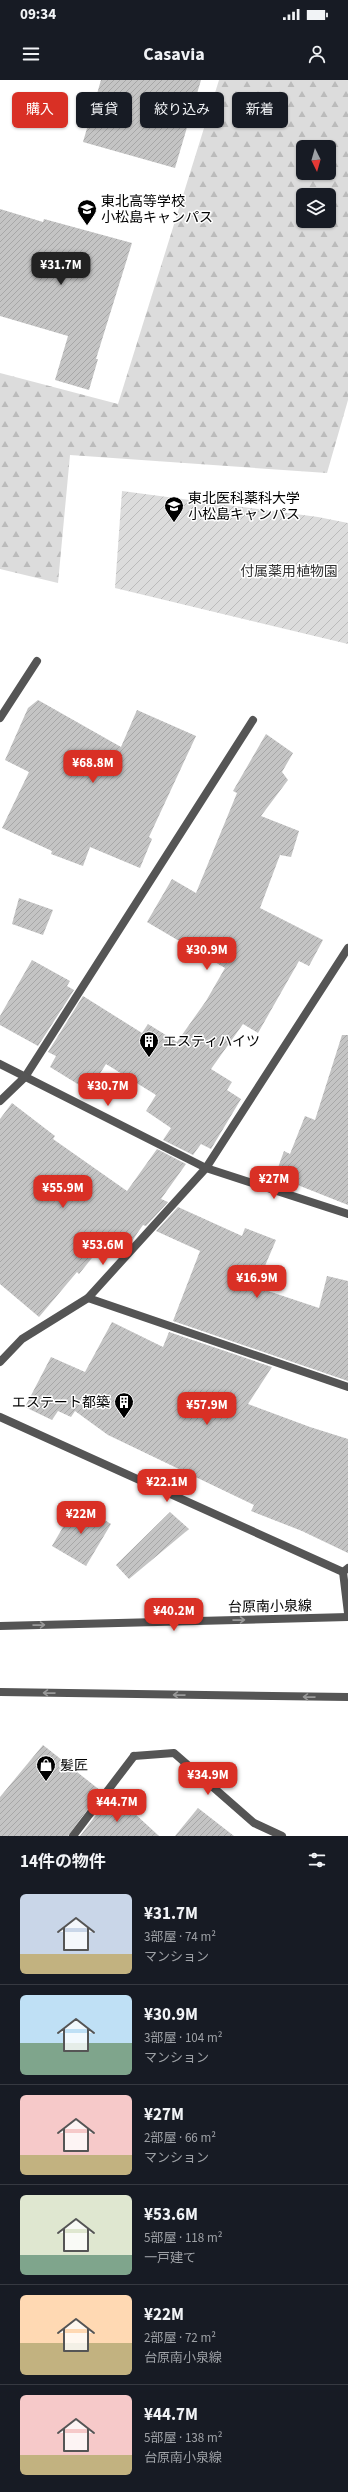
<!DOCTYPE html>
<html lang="ja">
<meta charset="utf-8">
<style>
:root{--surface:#171b24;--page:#20242c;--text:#f1f3f6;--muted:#9ea1a6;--line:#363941;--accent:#d93025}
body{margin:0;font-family:"Source Sans 3","Noto Sans JP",sans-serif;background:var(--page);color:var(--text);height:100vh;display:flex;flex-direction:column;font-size:15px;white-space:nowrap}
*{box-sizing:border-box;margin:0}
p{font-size:13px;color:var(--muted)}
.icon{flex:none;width:22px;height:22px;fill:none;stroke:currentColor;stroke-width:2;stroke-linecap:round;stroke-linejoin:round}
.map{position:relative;height:1756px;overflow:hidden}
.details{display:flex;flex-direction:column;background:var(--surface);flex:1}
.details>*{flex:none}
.guide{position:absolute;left:12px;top:12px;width:324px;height:36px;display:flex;gap:8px}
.needle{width:26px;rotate:175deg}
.tools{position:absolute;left:296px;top:60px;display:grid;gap:8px}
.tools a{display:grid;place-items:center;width:40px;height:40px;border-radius:6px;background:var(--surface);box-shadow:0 1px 3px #0004;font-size:20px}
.price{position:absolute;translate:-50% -34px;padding:0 9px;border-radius:8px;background:var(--accent);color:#fff;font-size:13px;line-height:26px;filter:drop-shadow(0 1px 2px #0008)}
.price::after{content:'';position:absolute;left:50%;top:24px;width:12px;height:9px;margin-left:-6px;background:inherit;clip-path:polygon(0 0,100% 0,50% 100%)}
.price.current{background:#222;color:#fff}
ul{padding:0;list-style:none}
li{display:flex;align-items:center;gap:12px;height:100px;padding:0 20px}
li+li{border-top:1px solid var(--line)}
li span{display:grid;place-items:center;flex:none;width:112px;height:80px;border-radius:6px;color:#555}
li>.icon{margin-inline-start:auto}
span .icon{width:48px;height:48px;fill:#fffc;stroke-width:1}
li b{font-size:17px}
h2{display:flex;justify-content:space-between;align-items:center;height:48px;padding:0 20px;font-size:17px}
.tag{padding:0 14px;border-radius:6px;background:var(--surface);box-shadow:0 1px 3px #0004;font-size:14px;line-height:36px}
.tag.current{background:var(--accent);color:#fff}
.status{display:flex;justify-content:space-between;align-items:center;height:28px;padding:0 20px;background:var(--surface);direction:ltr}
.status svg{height:11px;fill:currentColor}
header{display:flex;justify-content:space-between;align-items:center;height:52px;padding:0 20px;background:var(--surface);font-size:18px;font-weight:700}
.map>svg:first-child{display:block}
.forest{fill:url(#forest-firs);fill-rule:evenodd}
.garden{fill:url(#garden-furrows)}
.building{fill:url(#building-hatch)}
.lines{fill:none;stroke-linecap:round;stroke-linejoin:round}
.service{stroke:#555;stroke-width:8}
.minor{stroke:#555;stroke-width:8}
.tertiary{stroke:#555;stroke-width:8}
.oneway{stroke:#999}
.labels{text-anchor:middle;stroke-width:3;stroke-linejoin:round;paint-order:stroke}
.poi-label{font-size:14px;fill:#000;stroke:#fff;text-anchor:start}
.park-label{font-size:14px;fill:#333;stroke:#fff}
.street-label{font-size:14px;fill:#000;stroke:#fff}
</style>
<div class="status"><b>09:34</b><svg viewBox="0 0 49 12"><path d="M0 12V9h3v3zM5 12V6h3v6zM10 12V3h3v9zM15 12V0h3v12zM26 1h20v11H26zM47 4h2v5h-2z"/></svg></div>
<header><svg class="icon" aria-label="menu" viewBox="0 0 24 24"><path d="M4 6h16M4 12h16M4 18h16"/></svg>Casavia<svg class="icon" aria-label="person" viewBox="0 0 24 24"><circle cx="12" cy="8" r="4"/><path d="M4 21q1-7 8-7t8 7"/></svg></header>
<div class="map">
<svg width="348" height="1756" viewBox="0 0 348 1756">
<defs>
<pattern id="forest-firs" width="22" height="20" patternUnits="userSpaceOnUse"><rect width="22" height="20" fill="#dcdcdc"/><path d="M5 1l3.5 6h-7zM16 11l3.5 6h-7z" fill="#bbb"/></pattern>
<pattern id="garden-furrows" width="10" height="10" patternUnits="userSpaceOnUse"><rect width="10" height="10" fill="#dcdcdc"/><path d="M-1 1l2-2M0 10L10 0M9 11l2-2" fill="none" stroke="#bbb"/></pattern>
<pattern id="building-hatch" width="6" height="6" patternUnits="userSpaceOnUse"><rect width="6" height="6" fill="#c4c4c4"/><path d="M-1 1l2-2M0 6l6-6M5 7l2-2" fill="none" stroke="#a7a7a7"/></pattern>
</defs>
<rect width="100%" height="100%" fill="#fff"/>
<path class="forest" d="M219 0H348V320L327 393 70 375 58 503 0 489V293L118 324ZM303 67H329V93H303ZM303 115H329V141H303Z"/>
<polygon class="garden" points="122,411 318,437 348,443 348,564 115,508"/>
<g class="building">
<polygon points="101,0 201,0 175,88 83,62"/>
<polygon points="0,129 43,142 44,139 132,163 96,279 98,279 89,310 55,300 68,256 0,236"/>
<polygon points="38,620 121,667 137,630 196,656 149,757 152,759 140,788 90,767 83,786 51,774 52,771 2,748 29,692 5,680 28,628"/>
<polygon points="266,654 293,673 282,692 288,700 261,736 299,751 291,777 280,775 260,828 323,860 309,886 299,881 258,953 243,944 211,989 232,1002 227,1010 241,1019 211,1069 201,1064 193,1075 163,1060 171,1048 146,1031 156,1015 106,984 89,1011 50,987 56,976 48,972 83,916 142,953 148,944 177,962 206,921 225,888 147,842 172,799 196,813 237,713 233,711"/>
<polygon points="19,818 53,830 43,855 12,844"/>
<polygon points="32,880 70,901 67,906 74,910 38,966 0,945 0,936"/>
<polygon points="342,955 348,955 348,1125 275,1096 284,1071 290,1074 305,1036 315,1040"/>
<polygon points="12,1023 55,1056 53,1059 127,1111 157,1069 186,1084 161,1119 168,1122 146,1146 143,1145 130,1164 113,1152 79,1194 77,1192 39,1237 0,1204 0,1039"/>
<polygon points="178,1127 242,1156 245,1148 276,1160 256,1207 319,1228 327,1196 348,1201 348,1301 173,1241 200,1171 156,1151"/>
<polygon points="112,1242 163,1267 169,1252 272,1287 248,1324 310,1347 348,1359 348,1473 302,1451 251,1431 254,1425 108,1355 75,1331 71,1337 58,1331 52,1340 25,1327 51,1277 85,1292"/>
<polygon points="77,1423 111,1444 86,1486 52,1466"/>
<polygon points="170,1432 189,1449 129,1499 116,1485"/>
<polygon points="43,1665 101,1711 68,1756 0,1756 0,1717"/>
<polygon points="109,1718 118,1725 121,1721 159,1756 80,1756"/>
<polygon points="198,1728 234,1756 175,1756"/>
</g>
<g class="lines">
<g class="service">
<polyline points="0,638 37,581"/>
<polyline points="25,997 253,640"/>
<polyline points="206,1088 348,868"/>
<polyline points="88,1218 348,1307"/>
<polyline points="73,1756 134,1676"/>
</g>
<g class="minor">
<polyline points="0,984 206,1088 348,1134"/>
<polyline points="0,1021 25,997"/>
<polyline points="0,1282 22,1259 88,1218 206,1088"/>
<polyline points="0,1337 343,1492"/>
<polyline points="348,1488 343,1492 348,1533"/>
<polyline points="134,1676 174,1673 254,1743 282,1756"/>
</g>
<g class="tertiary">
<polyline points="0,1546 348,1537"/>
<polyline points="0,1612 348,1617"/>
</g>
</g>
<defs><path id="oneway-shaft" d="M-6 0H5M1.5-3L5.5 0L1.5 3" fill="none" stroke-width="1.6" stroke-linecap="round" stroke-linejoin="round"/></defs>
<g class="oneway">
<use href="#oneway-shaft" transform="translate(239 1540) rotate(-1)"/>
<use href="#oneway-shaft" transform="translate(39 1545) rotate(-1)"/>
<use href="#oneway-shaft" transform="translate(49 1613) rotate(-179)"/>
<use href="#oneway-shaft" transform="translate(179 1615) rotate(-179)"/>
<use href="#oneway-shaft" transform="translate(309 1617) rotate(-179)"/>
</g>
<defs>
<g id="school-pin" transform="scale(1)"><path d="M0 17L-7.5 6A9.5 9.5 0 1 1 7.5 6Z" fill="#000" stroke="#fff"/><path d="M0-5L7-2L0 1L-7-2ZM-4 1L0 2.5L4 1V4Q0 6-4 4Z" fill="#fff"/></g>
<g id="university-pin" transform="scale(1)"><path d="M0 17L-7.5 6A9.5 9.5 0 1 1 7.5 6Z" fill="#000" stroke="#fff"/><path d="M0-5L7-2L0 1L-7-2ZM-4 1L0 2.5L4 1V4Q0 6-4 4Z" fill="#fff"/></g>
<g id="building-pin" transform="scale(1)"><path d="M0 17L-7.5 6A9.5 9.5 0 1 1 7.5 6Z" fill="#000" stroke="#fff"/><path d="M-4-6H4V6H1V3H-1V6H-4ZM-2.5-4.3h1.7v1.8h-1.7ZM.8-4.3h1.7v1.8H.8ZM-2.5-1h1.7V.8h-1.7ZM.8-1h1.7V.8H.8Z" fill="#fff"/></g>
<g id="shop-pin" transform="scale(1)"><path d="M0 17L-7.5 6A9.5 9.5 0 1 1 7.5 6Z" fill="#000" stroke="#fff"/><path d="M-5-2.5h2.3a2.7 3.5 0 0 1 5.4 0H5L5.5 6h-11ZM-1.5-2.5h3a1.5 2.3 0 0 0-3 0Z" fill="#fff"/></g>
</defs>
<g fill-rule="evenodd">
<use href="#school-pin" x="87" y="129"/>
<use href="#university-pin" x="174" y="426"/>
<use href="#building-pin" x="149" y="961"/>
<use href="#building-pin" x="124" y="1322"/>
<use href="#shop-pin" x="46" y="1685"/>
</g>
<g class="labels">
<g class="poi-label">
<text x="101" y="126">東北高等学校<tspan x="101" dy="16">小松島キャンパス</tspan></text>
<text x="188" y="423">東北医科薬科大学<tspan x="188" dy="16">小松島キャンパス</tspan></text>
<text x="163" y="966">エスティハイツ</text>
<text x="110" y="1327" text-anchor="end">エステート都築</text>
<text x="60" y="1690">髪匠</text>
</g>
<g class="park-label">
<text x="289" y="496">付属薬用植物園</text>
</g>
<g class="street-label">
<text transform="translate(270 1526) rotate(-1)" y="5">台原南小泉線</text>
</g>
</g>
</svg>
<div class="tools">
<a><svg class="needle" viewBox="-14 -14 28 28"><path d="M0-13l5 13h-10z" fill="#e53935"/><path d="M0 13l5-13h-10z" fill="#9ea1a6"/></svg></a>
<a><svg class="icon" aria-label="layers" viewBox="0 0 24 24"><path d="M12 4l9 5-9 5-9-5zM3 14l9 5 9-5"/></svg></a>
</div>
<b class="price current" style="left:61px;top:206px">¥31.7M</b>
<b class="price" style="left:93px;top:704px">¥68.8M</b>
<b class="price" style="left:207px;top:891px">¥30.9M</b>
<b class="price" style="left:108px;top:1027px">¥30.7M</b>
<b class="price" style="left:274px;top:1120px">¥27M</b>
<b class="price" style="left:63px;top:1129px">¥55.9M</b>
<b class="price" style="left:103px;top:1186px">¥53.6M</b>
<b class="price" style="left:257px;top:1219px">¥16.9M</b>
<b class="price" style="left:207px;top:1346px">¥57.9M</b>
<b class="price" style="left:167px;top:1423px">¥22.1M</b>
<b class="price" style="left:81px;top:1455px">¥22M</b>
<b class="price" style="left:174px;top:1552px">¥40.2M</b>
<b class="price" style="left:208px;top:1716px">¥34.9M</b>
<b class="price" style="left:117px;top:1743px">¥44.7M</b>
<div class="guide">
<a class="tag current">購入</a>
<a class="tag">賃貸</a>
<a class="tag">絞り込み</a>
<a class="tag">新着</a>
</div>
</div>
<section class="details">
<h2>14件の物件<svg class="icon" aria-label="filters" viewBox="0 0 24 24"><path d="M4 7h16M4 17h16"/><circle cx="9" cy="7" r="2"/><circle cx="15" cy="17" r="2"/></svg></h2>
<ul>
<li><span style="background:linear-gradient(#c9d6e8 75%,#c2b280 0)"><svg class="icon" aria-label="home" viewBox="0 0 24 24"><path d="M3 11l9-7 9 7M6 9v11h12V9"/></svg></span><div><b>¥31.7M</b><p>3部屋 · 74 m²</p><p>マンション</p></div></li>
<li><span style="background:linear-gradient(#bfe0f5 60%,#7fa58c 0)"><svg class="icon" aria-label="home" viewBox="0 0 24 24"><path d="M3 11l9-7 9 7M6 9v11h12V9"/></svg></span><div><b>¥30.9M</b><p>3部屋 · 104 m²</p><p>マンション</p></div></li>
<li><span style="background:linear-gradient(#f6c9c9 75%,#c2b280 0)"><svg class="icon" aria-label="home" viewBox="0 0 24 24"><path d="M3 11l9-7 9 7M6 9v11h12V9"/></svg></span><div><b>¥27M</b><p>2部屋 · 66 m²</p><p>マンション</p></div></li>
<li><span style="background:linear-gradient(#dfe7d0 75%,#7fa58c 0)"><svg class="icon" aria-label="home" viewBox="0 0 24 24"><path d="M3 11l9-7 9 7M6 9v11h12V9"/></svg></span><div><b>¥53.6M</b><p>5部屋 · 118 m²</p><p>一戸建て</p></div></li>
<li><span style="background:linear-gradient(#ffd9b3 60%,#c2b280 0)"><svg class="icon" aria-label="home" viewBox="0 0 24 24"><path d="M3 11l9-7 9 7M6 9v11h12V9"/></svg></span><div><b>¥22M</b><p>2部屋 · 72 m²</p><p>台原南小泉線</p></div></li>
<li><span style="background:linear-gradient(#f6c9c9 75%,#c2b280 0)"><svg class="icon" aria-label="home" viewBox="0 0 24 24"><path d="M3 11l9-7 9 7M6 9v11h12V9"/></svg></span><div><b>¥44.7M</b><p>5部屋 · 138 m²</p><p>台原南小泉線</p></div></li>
</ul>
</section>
